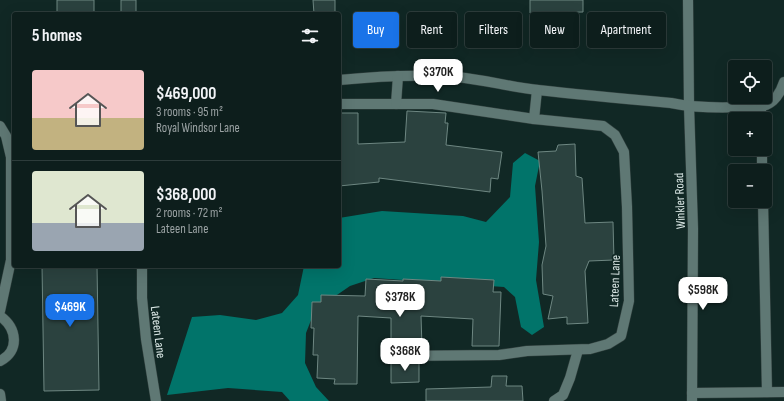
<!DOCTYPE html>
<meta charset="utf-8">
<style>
:root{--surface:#0d1e1c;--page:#162725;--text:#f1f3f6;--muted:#9aa2a3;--line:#2d3c3b;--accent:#1a73e8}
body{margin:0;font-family:"Sofia Sans Condensed",sans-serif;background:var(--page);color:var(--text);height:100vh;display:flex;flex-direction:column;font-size:15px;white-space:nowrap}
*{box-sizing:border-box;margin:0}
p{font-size:13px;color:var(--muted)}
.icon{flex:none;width:22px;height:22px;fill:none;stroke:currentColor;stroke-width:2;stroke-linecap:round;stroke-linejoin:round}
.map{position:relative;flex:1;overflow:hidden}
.drawer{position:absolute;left:12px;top:12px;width:329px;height:256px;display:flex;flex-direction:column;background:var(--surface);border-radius:4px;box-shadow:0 4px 16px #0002,0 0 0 1px var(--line)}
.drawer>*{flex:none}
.banner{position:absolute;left:353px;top:12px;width:371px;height:36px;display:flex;gap:8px}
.controls{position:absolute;left:728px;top:60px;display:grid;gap:8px}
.controls a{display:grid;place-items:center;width:44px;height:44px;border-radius:4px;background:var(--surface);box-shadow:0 4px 16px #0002,0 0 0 1px var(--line);font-size:20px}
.price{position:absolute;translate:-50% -34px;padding:0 9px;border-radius:8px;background:#fff;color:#222;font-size:13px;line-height:26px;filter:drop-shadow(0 1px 2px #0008)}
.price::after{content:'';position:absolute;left:50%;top:24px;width:12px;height:9px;margin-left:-6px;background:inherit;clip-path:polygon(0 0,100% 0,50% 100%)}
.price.selected{background:var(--accent);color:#fff}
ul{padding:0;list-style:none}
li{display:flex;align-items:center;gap:12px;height:100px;padding:0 20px}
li+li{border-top:1px solid var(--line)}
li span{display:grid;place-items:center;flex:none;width:112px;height:80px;border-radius:4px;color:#555}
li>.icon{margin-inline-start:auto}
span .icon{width:48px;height:48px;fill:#fffc;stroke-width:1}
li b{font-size:17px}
h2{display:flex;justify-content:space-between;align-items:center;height:48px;padding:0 20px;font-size:17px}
.pill{padding:0 14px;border-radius:4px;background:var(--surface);box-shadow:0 4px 16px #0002,0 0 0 1px var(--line);font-size:14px;line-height:36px}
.pill.selected{background:var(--accent);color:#fff}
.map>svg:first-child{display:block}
.water{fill:#01746a}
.building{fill:#2b423f;stroke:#6e8782}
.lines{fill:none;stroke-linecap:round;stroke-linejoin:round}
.minor-casing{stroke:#344341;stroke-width:11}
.minor{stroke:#5f7874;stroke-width:10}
.labels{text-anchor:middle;stroke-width:3.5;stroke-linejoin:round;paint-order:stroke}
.street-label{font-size:13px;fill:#d9e6e4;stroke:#112825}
</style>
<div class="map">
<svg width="784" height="401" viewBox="0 0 784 401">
<rect width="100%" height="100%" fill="#112825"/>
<polygon class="water" points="525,153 540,161 535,186 539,242 536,280 544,327 532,335 521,327 515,297 504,287 374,278 350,286 315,310 306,333 305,363 316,387 329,401 290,401 282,392 228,388 167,395 192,317 220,315 256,320 282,313 298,295 304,266 339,266 339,218 382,211 463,216 486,222 510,197 513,163"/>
<g class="building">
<rect x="57" y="0" width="37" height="14"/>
<rect x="121" y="0" width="15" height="14"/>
<polygon points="313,0 335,0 335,13 314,14"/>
<polygon points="530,0 583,0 583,12 530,13"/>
<polygon points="407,111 446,113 445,123 448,123 446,145 502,152 498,179 491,178 490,192 379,178 379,182 339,186 339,113 358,113 358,144 405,142"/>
<polygon points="575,144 576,176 582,178 585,223 613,222 614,260 589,261 585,271 588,323 567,324 567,317 548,319 553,296 543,294 542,265 546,246 542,191 538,152 556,151 558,145"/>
<polygon points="42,266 97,266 99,390 44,391"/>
<polygon points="441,277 494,280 493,292 501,292 499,346 472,346 473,319 421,316 422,347 419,347 419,349 391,350 391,318 358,316 357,384 334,384 335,379 317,378 318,355 313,355 314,328 311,328 312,302 321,302 321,295 365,296 366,279 403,281 403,279 441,281"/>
<polygon points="391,362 419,362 419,382 391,383"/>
<polygon points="492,376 507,376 506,386 522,386 523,401 426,401 426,389 491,387"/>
</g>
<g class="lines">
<g class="minor-casing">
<g id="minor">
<polyline points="688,0 689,106 693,229 692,401"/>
<path d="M339 80C379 76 418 74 457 77 485 80 511 87 538 90 583 95 627 99 671 103 695 108 718 108 742 107 750 107 759 108 766 105 776 101 781 91 784 82"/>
<polyline points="339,104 433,104 534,119"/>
<polyline points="396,104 398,76"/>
<polyline points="761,107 761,119"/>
<polyline points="0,126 6,136 11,157 11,260 0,311"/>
<polyline points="762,149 762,171"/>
<polyline points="763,201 767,392"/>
<polyline points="142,266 142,298 146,339 156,401"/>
<path d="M0 316C17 328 20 351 0 361"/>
<polyline points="394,356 499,355 527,351 590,349 608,344 621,336 629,301 627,207 624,152 615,135 603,126 534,119 537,90"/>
<polyline points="692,393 784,392"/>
<polyline points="0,394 1,401"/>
<polyline points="554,401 563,395 570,378 578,350"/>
</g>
</g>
<use href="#minor" class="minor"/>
</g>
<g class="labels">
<g class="street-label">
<text transform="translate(679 201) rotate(-92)" y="5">Winkler Road</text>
<text transform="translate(614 281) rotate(-88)" y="5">Lateen Lane</text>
<text transform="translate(159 332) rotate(83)" y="5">Lateen Lane</text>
</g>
</g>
</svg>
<div class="controls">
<a><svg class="icon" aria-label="locate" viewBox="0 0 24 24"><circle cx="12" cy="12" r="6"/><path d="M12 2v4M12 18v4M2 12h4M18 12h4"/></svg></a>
<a>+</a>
<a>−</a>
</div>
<b class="price" style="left:438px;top:93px">$370K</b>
<b class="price" style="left:703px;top:311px">$598K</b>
<b class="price" style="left:400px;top:318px">$378K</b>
<b class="price selected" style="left:70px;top:328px">$469K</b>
<b class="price" style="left:405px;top:372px">$368K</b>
<div class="banner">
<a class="pill selected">Buy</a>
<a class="pill">Rent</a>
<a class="pill">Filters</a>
<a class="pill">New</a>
<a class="pill">Apartment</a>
</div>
<section class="drawer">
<h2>5 homes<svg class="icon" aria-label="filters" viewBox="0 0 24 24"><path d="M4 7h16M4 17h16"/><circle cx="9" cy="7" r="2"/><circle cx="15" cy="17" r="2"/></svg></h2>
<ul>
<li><span style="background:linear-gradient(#f6c9c9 60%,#c2b280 0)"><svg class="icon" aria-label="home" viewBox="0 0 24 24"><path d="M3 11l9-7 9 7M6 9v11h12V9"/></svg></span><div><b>$469,000</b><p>3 rooms · 95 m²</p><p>Royal Windsor Lane</p></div></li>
<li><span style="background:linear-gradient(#dfe7d0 65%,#9aa5b1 0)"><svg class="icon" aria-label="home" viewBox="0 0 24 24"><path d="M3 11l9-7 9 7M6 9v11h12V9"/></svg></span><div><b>$368,000</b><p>2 rooms · 72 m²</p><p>Lateen Lane</p></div></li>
</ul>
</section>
</div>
